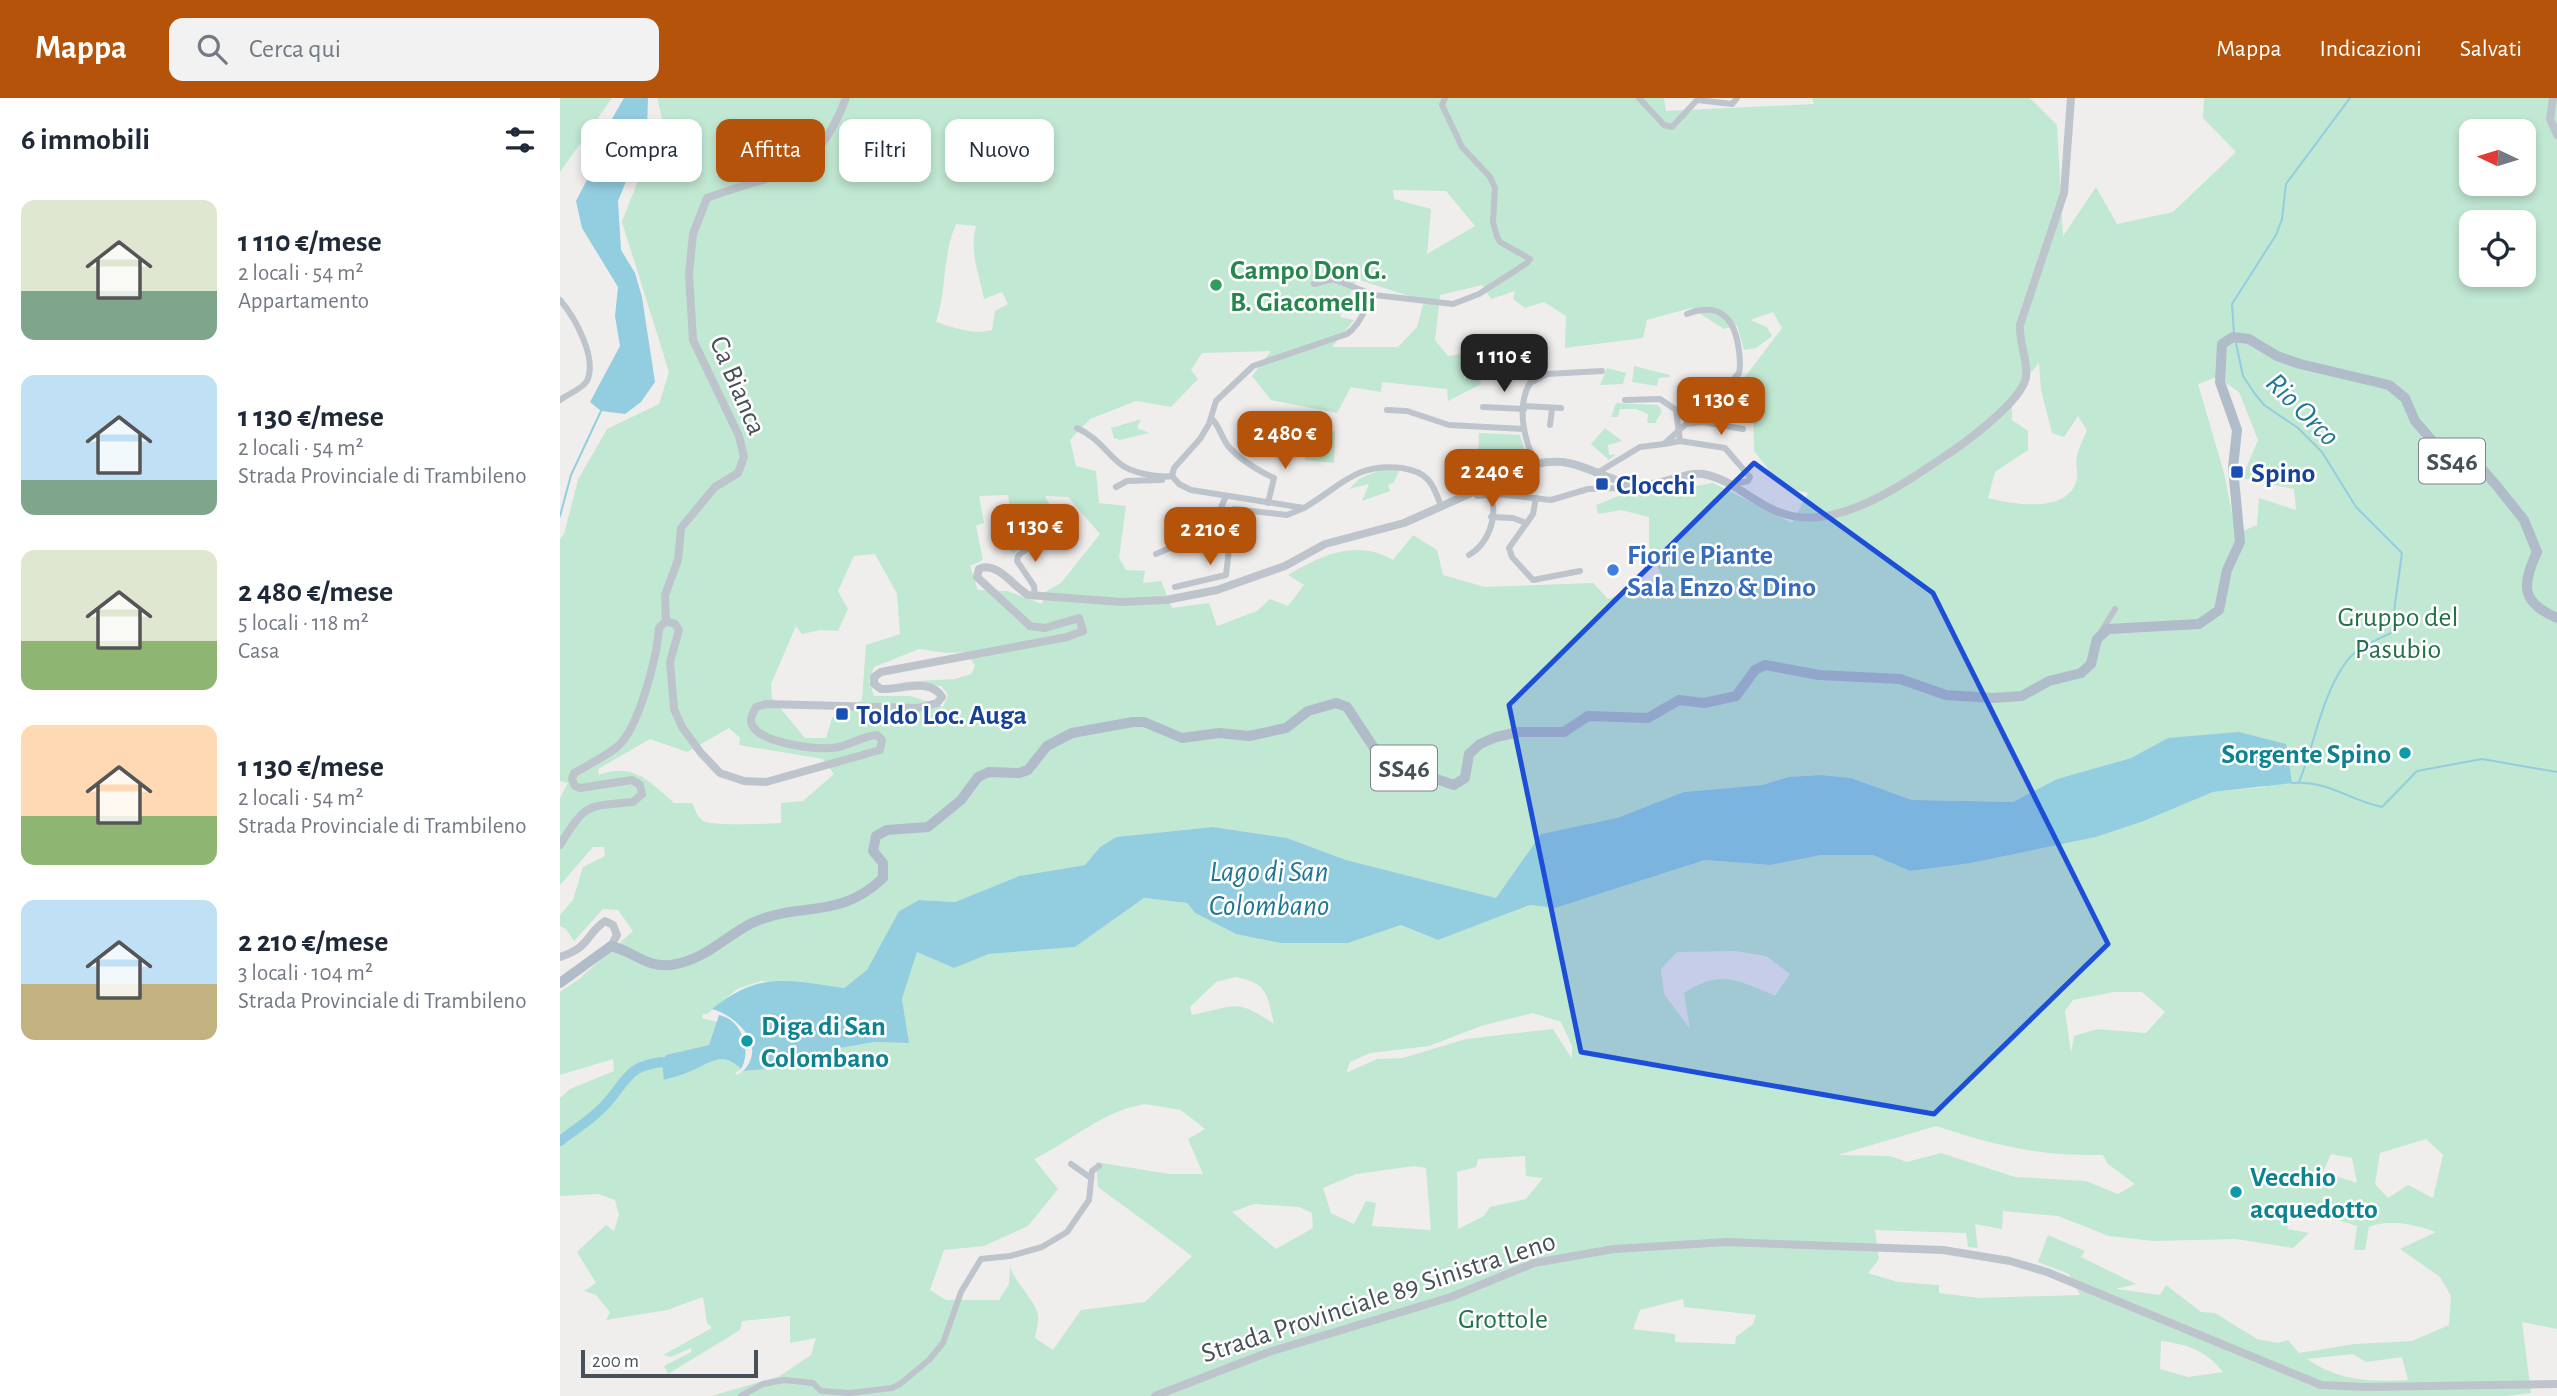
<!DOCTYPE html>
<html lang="it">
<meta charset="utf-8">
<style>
:root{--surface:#fff;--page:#f2f2f3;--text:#1f2937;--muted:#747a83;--accent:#b45309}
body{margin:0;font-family:"Alegreya Sans",sans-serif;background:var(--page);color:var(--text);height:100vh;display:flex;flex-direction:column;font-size:26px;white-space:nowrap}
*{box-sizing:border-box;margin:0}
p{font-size:23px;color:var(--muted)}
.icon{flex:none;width:38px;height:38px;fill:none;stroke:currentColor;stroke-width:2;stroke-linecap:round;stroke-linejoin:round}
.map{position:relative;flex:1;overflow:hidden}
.side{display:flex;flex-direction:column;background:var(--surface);width:560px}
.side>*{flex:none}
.guide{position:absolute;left:21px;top:21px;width:665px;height:63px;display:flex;gap:14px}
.needle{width:46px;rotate:274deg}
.tools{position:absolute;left:1899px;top:21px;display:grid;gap:14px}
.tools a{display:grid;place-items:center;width:77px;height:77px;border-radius:14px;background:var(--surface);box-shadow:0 4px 10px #0003;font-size:35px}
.scale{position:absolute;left:21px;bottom:18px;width:177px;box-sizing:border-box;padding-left:7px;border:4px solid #485058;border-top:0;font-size:19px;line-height:24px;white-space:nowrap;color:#485058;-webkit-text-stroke:5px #fff;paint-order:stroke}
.price{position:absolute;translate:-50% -60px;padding:0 16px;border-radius:14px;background:var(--accent);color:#fff;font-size:23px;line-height:46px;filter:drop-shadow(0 2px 4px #0008)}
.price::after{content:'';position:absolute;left:50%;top:42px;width:21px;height:16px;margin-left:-10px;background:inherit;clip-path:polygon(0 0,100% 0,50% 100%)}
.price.active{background:#222;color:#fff}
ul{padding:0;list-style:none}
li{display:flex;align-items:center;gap:21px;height:175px;padding:0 21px}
li span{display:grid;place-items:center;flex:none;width:196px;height:140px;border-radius:14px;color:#555}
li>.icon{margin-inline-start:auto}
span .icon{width:84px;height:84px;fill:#fffc;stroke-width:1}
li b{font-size:30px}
h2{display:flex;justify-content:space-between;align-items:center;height:84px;padding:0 21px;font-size:30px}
.tag{padding:0 24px;border-radius:14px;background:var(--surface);box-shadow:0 4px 10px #0003;font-size:24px;line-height:63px}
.tag.active{background:var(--accent);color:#fff}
header{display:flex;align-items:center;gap:42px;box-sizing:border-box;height:98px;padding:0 35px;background:var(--accent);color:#fff}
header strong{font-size:33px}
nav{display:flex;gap:38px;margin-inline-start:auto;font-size:24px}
.search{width:490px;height:63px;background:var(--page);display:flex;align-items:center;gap:18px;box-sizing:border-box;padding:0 24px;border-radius:14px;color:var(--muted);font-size:26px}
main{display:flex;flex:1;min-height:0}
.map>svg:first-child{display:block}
.green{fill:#c1e8d2;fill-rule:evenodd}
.water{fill:#93cde0}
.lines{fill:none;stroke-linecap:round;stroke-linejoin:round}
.stream{stroke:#93cde0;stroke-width:2}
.river{stroke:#93cde0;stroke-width:10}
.minor{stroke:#bdc4cb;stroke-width:6}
.tertiary{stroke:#bdc4cb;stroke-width:8}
.primary{stroke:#b0bcc9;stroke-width:10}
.marked{fill:#1d4ed8;fill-opacity:0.2;stroke:#1d4ed8;stroke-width:5;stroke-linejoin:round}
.leisure-dot{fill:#2e9e5b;stroke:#fff;stroke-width:2.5}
.transit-dot{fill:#1a4fb4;stroke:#fff;stroke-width:2.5}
.shop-dot{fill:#3f7fe0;stroke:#fff;stroke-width:2.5}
.culture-dot{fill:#0f9aa8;stroke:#fff;stroke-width:2.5}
.labels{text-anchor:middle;stroke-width:5;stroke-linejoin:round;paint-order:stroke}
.shield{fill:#fff;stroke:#7f848a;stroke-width:2}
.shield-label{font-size:26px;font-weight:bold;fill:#485058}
.leisure-label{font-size:28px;font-weight:bold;fill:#27864d;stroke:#fff;text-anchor:start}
.street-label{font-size:28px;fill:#485058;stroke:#fff}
.transit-label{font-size:28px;font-weight:bold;fill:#164399;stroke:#fff;text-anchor:start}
.shop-label{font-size:28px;font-weight:bold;fill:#366cbe;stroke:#fff;text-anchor:start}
.park-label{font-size:28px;fill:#22704c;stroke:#fff}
.culture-label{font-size:28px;font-weight:bold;fill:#0d838f;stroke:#fff;text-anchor:start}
.water-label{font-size:30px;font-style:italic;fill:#1e7795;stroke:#fff}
</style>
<header>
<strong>Mappa</strong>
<div class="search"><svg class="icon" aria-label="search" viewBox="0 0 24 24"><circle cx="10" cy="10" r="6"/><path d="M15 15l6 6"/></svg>Cerca qui</div>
<nav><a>Mappa</a><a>Indicazioni</a><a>Salvati</a></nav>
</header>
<main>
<section class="side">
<h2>6 immobili<svg class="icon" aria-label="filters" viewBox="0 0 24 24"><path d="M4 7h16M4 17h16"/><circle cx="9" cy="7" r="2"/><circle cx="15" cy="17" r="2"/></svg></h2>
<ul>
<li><span style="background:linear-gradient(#dfe7d0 65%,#7fa58c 0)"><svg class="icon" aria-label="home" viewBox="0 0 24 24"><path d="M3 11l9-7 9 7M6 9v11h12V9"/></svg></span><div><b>1 110 €/mese</b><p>2 locali · 54 m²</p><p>Appartamento</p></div></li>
<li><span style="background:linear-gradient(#bfe0f5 75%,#7fa58c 0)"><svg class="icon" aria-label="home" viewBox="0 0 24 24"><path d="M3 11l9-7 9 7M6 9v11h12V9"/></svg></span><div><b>1 130 €/mese</b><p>2 locali · 54 m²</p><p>Strada Provinciale di Trambileno</p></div></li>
<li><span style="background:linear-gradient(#dfe7d0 65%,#8fb573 0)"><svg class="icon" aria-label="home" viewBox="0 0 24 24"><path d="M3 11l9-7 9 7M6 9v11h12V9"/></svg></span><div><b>2 480 €/mese</b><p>5 locali · 118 m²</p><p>Casa</p></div></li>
<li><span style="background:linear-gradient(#ffd9b3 65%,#8fb573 0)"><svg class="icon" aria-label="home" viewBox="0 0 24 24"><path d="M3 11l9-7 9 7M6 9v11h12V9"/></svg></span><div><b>1 130 €/mese</b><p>2 locali · 54 m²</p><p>Strada Provinciale di Trambileno</p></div></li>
<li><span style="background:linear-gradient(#bfe0f5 60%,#c2b280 0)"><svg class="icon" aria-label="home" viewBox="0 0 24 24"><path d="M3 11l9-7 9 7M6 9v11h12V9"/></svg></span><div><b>2 210 €/mese</b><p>3 locali · 104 m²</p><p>Strada Provinciale di Trambileno</p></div></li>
</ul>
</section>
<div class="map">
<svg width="1997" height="1298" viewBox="0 0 1997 1298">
<rect width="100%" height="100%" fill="#f0eded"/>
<g class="green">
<polygon points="0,0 52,0 0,74"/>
<path d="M97 0H1104L1106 13 1254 6 1252 0H1470L1497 27 1503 138 1536 89 1557 126 1613 114 1676 54 1643 20 1644 0H1997V1231L1962 1224 1971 1295 1946 1298H151L220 1278 251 1257 256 1240 230 1245V1218L182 1223 180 1232 108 1276 104 1268 131 1254V1250L111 1259 103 1257 152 1230 147 1225 143 1199 107 1212 46 1222 50 1214 36 1197 24 1193 36 1185 17 1154 46 1127 54 1133 59 1117 55 1102 38 1096 0 1098V1000L10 991 54 973 53 961 0 977V894L19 881 73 833 58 812 43 811 14 843 6 831 0 828V817L13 802 23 769 45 758 44 749H33L0 787V700L8 685 0 683V441L4 436 18 382 47 331 99 306 109 274 62 124 102 20ZM1911 33H1964V86H1911ZM833 92 886 93 915 128 867 156 871 111 834 101ZM1911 124H1964V177H1911ZM396 126 416 128C409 155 419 174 424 201L442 194 448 206 435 213 432 232C412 237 395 230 376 224 387 191 382 158 396 126ZM797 181 864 203 857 229 838 249H772L794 222 780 219ZM922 187 931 201 955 193 953 201 965 210 984 204 1006 218 1005 250 1083 240 1087 222 1131 210 1164 231 1177 227 1184 252 1196 250 1212 238 1207 229 1190 222 1213 214 1222 230 1178 288 1193 304 1194 353 1222 389 1248 395 1232 425 1153 385 1092 396 1066 395 1036 407 1038 416 1061 412 1089 419V448L1102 480 1048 501 1033 485 925 489 883 477 877 452 853 437 833 462C797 441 761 457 728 477L744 487 728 508 710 501 697 513 657 528 649 505 612 510 601 483 583 485 585 473 566 472 559 460 566 408 539 405 536 373 516 368 510 342 530 321 576 303 611 309 638 281 631 272 642 255 711 253 692 278 711 302 777 315 791 289 821 294 822 284 887 291 888 303 921 286 918 274 904 280 901 256 888 258 875 242 880 197ZM1479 265 1481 292 1492 335 1504 339 1518 318 1527 332C1524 340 1519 349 1517 358 1515 365 1518 373 1517 380 1510 417 1452 406 1428 400L1435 374 1468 352V333L1452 322V297ZM1657 279 1679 294 1698 342 1682 380 1734 391 1736 412 1699 400 1697 427 1676 436 1664 375 1638 286ZM448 397 452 423 441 437 453 456 498 422 485 398 508 399 540 436 501 485 485 494 482 506 447 493 418 492 410 468 423 462 416 428 424 425 419 398ZM315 456 337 496 340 536 306 547 302 602 272 620 266 640H245L212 600 211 586 236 528 242 536 260 532 278 533 288 511 278 493 294 458ZM359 551 387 555 406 554 415 568 411 576 395 581 340 584 381 588 388 597 383 609 351 598H314L309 583 314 569ZM169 630 180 640 179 647 263 661 274 676 243 703 221 705V725C208 726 151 728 143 723 137 719 135 711 132 705H114C90 684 73 664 39 677L38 671 90 641 127 654ZM1608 640 1706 689 1653 694 1584 723 1536 739 1411 765 1350 773 1313 757H1261L1210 767 1145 762 995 810 970 807 878 842 841 827 788 845 676 836 635 815 627 805 584 800 515 849 429 856 394 870 357 854 342 901 349 945 314 944 280 950 240 968 183 973 177 977 175 975 181 971C164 952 150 965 131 973 123 977 113 979 104 982V973L115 955 149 947 157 924 142 920 143 916H147L177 891 201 883 283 890 307 873 339 813 359 802 395 804 459 778 525 767 540 749 556 739 653 729 727 740 786 762 936 800 981 736 1057 720 1124 694 1202 687 1228 679 1261 677 1291 680 1352 702 1453 704 1497 681 1571 660ZM1175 853 1206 858 1230 876 1215 898C1178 882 1160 871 1124 895L1130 931 1104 896 1101 871 1117 854ZM675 879C708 885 707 896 714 926 674 899 675 909 632 917L630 909 656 884ZM1554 894H1582L1605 914 1586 935 1537 931 1514 938 1511 955 1505 913 1513 902ZM973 915 1001 924 1012 948V961L993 931 906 941 843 960 817 961 786 975 790 964 810 955 869 948 921 928ZM585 1006 621 1012 645 1031 628 1041 643 1076H609L536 1064 538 1089 632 1158 585 1204 521 1212 493 1252 475 1240C476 1233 479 1224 478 1217 476 1204 456 1185 450 1169L449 1186 439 1202H386L370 1192 384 1152 424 1148 468 1128 498 1091 474 1061C510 1044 544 1012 585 1006ZM1376 1028C1436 1048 1479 1058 1543 1057L1548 1066 1575 1086 1558 1096 1526 1083 1455 1079 1381 1055 1347 1064 1330 1058 1278 1057ZM1866 1041 1883 1057 1873 1100 1848 1087 1828 1100 1815 1086 1820 1055ZM1771 1056 1792 1060 1797 1085 1763 1074ZM965 1058 966 1078 983 1080 966 1101 930 1109 924 1118 898 1131 897 1074 916 1069 918 1061ZM854 1068 866 1070 871 1132 812 1128 816 1105 806 1103 794 1126 771 1115 763 1090 796 1076ZM694 1106 739 1109 752 1115 753 1130 716 1151 672 1114ZM1443 1113 1498 1118 1549 1138 1593 1143 1676 1141 1733 1150 1749 1135 1727 1131 1731 1120C1751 1115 1778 1121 1797 1128L1794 1152H1805L1809 1129C1831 1120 1855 1127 1876 1134L1840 1151 1880 1179 1891 1198 1889 1227 1852 1243 1795 1246 1739 1255 1728 1242 1718 1245 1697 1241 1655 1215 1641 1214 1606 1187 1600 1197 1556 1191 1576 1186 1521 1159 1525 1153 1488 1137 1478 1164 1509 1176 1520 1197 1419 1200 1379 1195V1187L1338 1184 1308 1175 1319 1161 1315 1132 1406 1135 1408 1149 1418 1150 1415 1126 1442 1131ZM1123 1201 1124 1209 1196 1217 1193 1226 1176 1239 1175 1246 1115 1244V1236L1073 1231 1080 1212ZM1601 1243C1627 1246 1647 1253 1663 1274L1628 1279 1600 1271ZM1793 1256 1806 1264 1842 1259 1848 1282C1809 1284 1779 1283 1747 1261Z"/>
<polygon points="1074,268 1110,277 1110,279 1099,280 1097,288 1072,284"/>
<polygon points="1047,270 1066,275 1063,286 1040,287"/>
<polygon points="1056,305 1098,307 1102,313 1095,325 1087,325 1088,316 1076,311 1060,311 1058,319 1051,319"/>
<polygon points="581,321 577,330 589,335 560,342 554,340 551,330"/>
<polygon points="1045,330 1062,343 1048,347 1049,357 1056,356 1049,362 1031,346"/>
<polygon points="775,333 774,365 745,362 745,359 740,358 745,335"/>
<polygon points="919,335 960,337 968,364 958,368 918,362"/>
<polygon points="822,371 839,373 834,384 828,387 830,393 802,403 809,386 789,391 799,381"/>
</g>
<g class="water">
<polygon points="64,0 88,0 87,32 58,103 61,152 75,175 82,199 95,284 81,304 65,316 41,313 30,304 60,248 55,218 58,189 22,130 16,103 31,74 22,59 49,26"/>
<path d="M1679 634 1726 646 1732 685 1653 694 1584 723 1536 739 1411 765 1350 773 1313 757H1261L1210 767 1145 762 995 810 970 807 878 842 841 827 788 845H721L676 836 635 815 627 805 584 800 515 849 429 856 394 870 357 854 342 901 349 945 314 944 280 950 240 968 183 973C208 948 177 918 152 911 200 873 226 882 284 890L307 872 339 813 359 802 395 804 459 778 525 767 540 749 556 739 653 729 727 740 786 762 936 800 981 736 1057 720 1124 694 1202 687 1228 679 1261 677 1291 680 1352 702 1453 704 1497 681 1571 660 1608 640Z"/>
<path d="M159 917C182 922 192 952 181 971 163 952 150 965 131 973 123 977 113 979 104 982L102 964 106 957 149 947Z"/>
</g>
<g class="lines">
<g class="stream">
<polyline points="1674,236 1672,206 1716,137 1722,121 1726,86 1790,0"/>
<path d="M1676 245 1683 278 1695 296 1704 307 1738 330 1762 354 1796 409 1842 455 1831 535C1816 542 1796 550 1786 564 1761 599 1755 645 1739 684"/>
<polyline points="0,418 11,377 41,313"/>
<polyline points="1832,534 1838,529"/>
<path d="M1732 685C1769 682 1788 702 1822 709L1857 673 1922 661 1997 674"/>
</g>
<path class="river" d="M0 1043C17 1030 38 1017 51 1000 69 978 70 968 102 964"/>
<g class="minor">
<polyline points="1079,0 1104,27 1112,29 1137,2 1172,6 1177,0"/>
<polyline points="754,186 773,181 814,197"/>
<path d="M0 202C14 218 38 260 27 283 22 291 8 296 0 302"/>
<path d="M1127 216C1161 203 1175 221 1179 253 1180 261 1181 267 1179 275L1147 310 1141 324"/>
<polyline points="1065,302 1100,301 1116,312 1120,343 1104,346"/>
<polyline points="964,308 1001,310"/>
<polyline points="923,309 964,311"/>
<polyline points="827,312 847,313 889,327 964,331"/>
<path d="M651 320C660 328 661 339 668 348 681 363 697 372 714 380L708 405"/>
<polyline points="990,327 992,311"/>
<path d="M517 330C538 340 543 351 559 365 571 375 597 380 612 378"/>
<polyline points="1120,343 1165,350 1190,379 1188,383 1174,386"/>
<path d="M976 366C964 342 956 309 970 285L987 276 1042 273"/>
<polyline points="1037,375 1080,349 1104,346 1126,326 1143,324 1183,331"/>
<path d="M612 378 614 370 640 341 649 326 656 303 693 268 787 236C800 227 804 211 814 197L893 206 919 196 967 165 970 161 940 144 937 139 933 124 935 90 930 79 902 49 882 7 885 0"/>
<path d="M612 378 619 386 631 392 744 410C780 389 796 364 842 370 868 374 873 385 881 408"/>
<polyline points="556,389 567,383 602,382"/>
<polyline points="916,394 917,398 937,396 991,402 1028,391 1092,389"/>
<polyline points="976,400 973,416 949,450 952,459 973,482 1020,473"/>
<polyline points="674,411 727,417 744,410"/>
<polyline points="931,419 953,420 966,425"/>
<polyline points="596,456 656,430 656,421 666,398"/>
<path d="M909 457C928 446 938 420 931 398"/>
<polyline points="615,489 666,477 669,451 656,430"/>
<path d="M475 498 474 488 457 463 458 458C467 449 482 444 493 437"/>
<polyline points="1541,534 1555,511"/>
<polyline points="511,1066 531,1080"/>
<polyline points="181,1298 203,1286 224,1282 253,1285 261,1293 290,1295 332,1290 340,1286 369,1262 383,1245 401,1194 421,1161 450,1158 482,1149 507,1134 529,1102 532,1073 539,1068"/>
</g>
<g class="tertiary">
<polyline points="1993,0 1990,21 1997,37"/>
<path d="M106 523 105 497 118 462 121 430 155 389 178 375 184 359 179 338 133 242 129 176 133 136 147 100C221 72 254 83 286 0"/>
<path d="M0 747C27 704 25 709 73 704L82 696 80 687 72 682 20 690 15 688 12 681 14 675C28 667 44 659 57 649 79 631 97 558 99 530L106 523 115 526 119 532 110 564 114 611 122 629 141 655 160 675 184 683 206 684 320 652 322 642 317 637C303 638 292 646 279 649 261 653 206 646 194 630 188 623 192 617 196 609L206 606 358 610 377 605 382 599C370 579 340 592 321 591L314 586V579L321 574 507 539 523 533 519 520 485 530 470 528 417 479 419 471C436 462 454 489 468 497L562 504 606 502 657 492 725 468 765 446 844 425 976 366C1017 357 1033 378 1071 386 1096 392 1122 373 1143 376 1171 381 1189 401 1214 412 1268 438 1336 391 1379 362 1401 348 1462 304 1466 279 1468 262 1459 245 1460 227L1504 95 1511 0"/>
<path d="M0 859C32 848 24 838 45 823L53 827 57 837 51 848"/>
<polyline points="595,1298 709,1254 891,1199 974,1165 1054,1151 1167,1144 1383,1152 1450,1163 1487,1174 1761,1287 1806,1289 1997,1286"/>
</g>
<path class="primary" d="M0 885 51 848C73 853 86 870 111 867 145 862 164 839 192 825 239 803 278 823 323 780V765L313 753 316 738 327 732 368 729 401 702 418 679 429 674 459 675 468 672 487 648 512 635 573 624H584L622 640 659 635 689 638 726 630 748 613 776 605 787 609 818 656 835 667 894 687 905 680 909 656 920 646 936 639 959 634H1004L1028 618 1088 620 1119 602 1144 605 1176 598 1195 572 1205 567 1259 577 1340 581 1386 597 1433 600 1462 598 1489 583 1521 575 1531 566 1537 541 1548 531 1639 526 1659 512 1667 472 1680 444 1673 370 1677 332 1660 284 1662 246 1673 239 1689 241 1717 258 1740 266 1829 287 1845 300 1855 323 1890 363 1923 372 1936 387 1964 422 1977 454C1962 487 1960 504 1997 520"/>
</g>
<path class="marked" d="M1194 365 1373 495 1548 846 1374 1016 1021 954 949 607Z"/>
<circle class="leisure-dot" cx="656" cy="187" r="7"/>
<g class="transit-dot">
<rect x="1670" y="367" width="14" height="14" rx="3.5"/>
<rect x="1035" y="379" width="14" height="14" rx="3.5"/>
<rect x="275" y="609" width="14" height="14" rx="3.5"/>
</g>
<circle class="shop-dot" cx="1053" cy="472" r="7"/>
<g class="culture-dot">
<circle cx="1845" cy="655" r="7"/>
<circle cx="187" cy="943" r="7"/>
<circle cx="1676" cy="1094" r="7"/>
</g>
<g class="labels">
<g class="shield">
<rect x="1859" y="340.5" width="66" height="45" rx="5"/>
<rect x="811" y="647.5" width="66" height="45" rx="5"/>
</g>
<g class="shield-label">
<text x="1892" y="372">SS46</text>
<text x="844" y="679">SS46</text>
</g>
<g class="leisure-label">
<text x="670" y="181">Campo Don G.<tspan x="670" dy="32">B. Giacomelli</tspan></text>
</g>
<g class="street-label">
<text transform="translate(179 287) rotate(67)" y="10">Ca Bianca</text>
<text transform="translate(818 1198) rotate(-18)" y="10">Strada Provinciale 89 Sinistra Leno</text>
</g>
<g class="transit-label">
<text x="1691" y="384">Spino</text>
<text x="1056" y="396">Clocchi</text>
<text x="296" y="626">Toldo Loc. Auga</text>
</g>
<g class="shop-label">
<text x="1067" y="466">Fiori e Piante<tspan x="1067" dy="32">Sala Enzo &amp; Dino</tspan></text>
</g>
<g class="park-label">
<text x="1838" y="528">Gruppo del<tspan x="1838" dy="32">Pasubio</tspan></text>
<text x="943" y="1230">Grottole</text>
</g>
<g class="culture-label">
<text x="1831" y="665" text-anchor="end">Sorgente Spino</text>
<text x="201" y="937">Diga di San<tspan x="201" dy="32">Colombano</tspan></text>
<text x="1690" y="1088">Vecchio<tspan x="1690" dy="32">acquedotto</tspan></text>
</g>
<g class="water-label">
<text transform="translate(1743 311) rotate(45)" y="10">Rio Orco</text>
<text x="709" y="783">Lago di San<tspan x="709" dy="34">Colombano</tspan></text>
</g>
</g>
</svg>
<div class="tools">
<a><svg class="needle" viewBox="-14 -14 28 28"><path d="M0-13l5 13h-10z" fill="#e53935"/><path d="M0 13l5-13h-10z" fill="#747a83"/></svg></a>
<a><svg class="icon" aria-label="locate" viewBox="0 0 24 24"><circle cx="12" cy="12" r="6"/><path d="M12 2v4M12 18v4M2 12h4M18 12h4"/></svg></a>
</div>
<div class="scale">200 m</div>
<b class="price active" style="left:944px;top:296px">1 110 €</b>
<b class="price" style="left:1161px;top:339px">1 130 €</b>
<b class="price" style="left:725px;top:373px">2 480 €</b>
<b class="price" style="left:932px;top:411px">2 240 €</b>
<b class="price" style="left:475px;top:466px">1 130 €</b>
<b class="price" style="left:650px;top:469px">2 210 €</b>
<div class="guide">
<a class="tag">Compra</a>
<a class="tag active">Affitta</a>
<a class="tag">Filtri</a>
<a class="tag">Nuovo</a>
</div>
</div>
</main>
